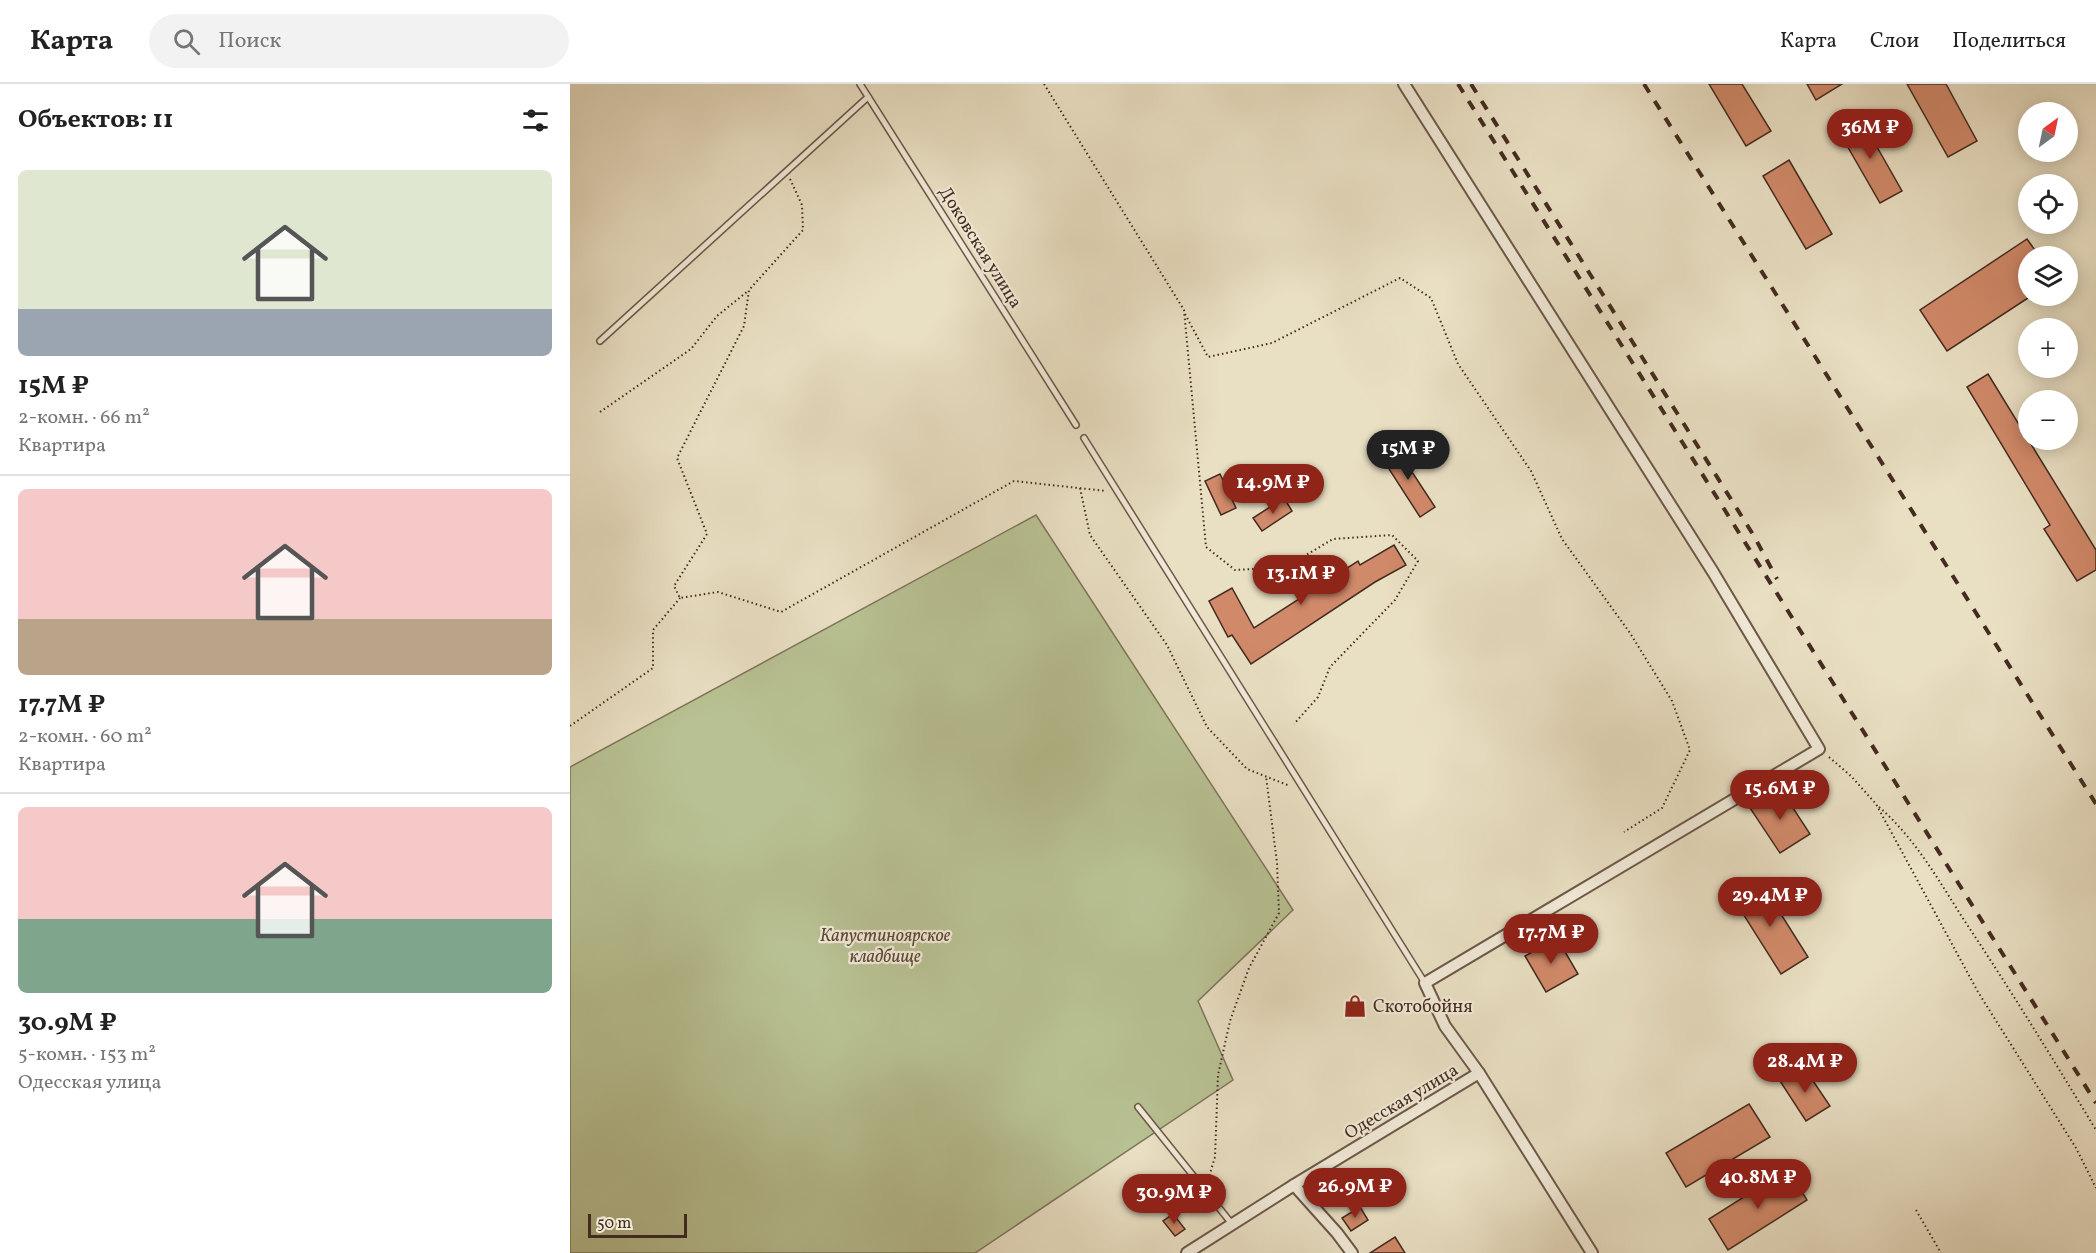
<!DOCTYPE html>
<html lang="ru">
<meta charset="utf-8">
<style>
:root{--surface:#fff;--page:#f2f2f2;--text:#222;--muted:#767676;--line:#e0e0e0;--accent:#8f2418}
body{margin:0;font-family:Vollkorn,serif;background:var(--page);color:var(--text);height:100vh;display:flex;flex-direction:column;font-size:22px;white-space:nowrap}
*{box-sizing:border-box;margin:0}
p{font-size:20px;color:var(--muted)}
.icon{flex:none;width:33px;height:33px;fill:none;stroke:currentColor;stroke-width:2;stroke-linecap:round;stroke-linejoin:round}
.map{position:relative;flex:1;overflow:hidden}
.drawer{display:flex;flex-direction:column;background:var(--surface);width:570px}
.drawer>*{flex:none}
.needle{width:39px;rotate:33deg}
.buttons{position:absolute;left:1448px;top:18px;display:grid;gap:12px}
.buttons a{display:grid;place-items:center;width:60px;height:60px;border-radius:50%;background:var(--surface);box-shadow:0 3px 15px #0003;font-size:30px}
.scale{position:absolute;left:18px;bottom:15px;width:99px;box-sizing:border-box;padding-left:6px;border:3px solid #442b20;border-top:0;font-size:16px;line-height:21px;white-space:nowrap;color:#442b20;-webkit-text-stroke:4px #f1ead8;paint-order:stroke}
.price{position:absolute;translate:-50% -51px;padding:0 14px;border-radius:21px;background:var(--accent);color:#fff;font-size:20px;line-height:39px;filter:drop-shadow(0 2px 3px #0008)}
.price::after{content:'';position:absolute;left:50%;top:36px;width:18px;height:14px;margin-left:-9px;background:inherit;clip-path:polygon(0 0,100% 0,50% 100%)}
.price.on{background:#222;color:#fff}
ul{padding:0;list-style:none}
li{display:grid;align-content:center;gap:12px;height:318px;padding:0 18px}
li+li{border-top:2px solid var(--line)}
li span{display:grid;place-items:center;height:186px;border-radius:9px;color:#555}
li>.icon{margin-inline-start:auto}
span .icon{width:108px;height:108px;fill:#fffc;stroke-width:1}
li b{font-size:26px}
h2{display:flex;justify-content:space-between;align-items:center;height:72px;padding:0 18px;font-size:26px}
header{display:flex;align-items:center;gap:36px;box-sizing:border-box;height:84px;padding:0 30px;background:var(--surface);border-bottom:2px solid var(--line)}
header strong{font-size:28px}
nav{display:flex;gap:33px;margin-inline-start:auto;font-size:21px}
.search{width:420px;height:54px;background:var(--page);display:flex;align-items:center;gap:15px;box-sizing:border-box;padding:0 21px;border-radius:33px;color:var(--muted);font-size:22px}
main{display:flex;flex:1;min-height:0}
.map>svg:first-child{display:block}
.green{fill:#b8c193;stroke:#7e765a;stroke-width:1.5}
.building{fill:#d08969;stroke:#442b20;stroke-width:1.5}
.lines{fill:none;stroke-linecap:round;stroke-linejoin:round}
.lane-casing{stroke:#6d5849;stroke-width:8}
.street-casing{stroke:#6d5849;stroke-width:14}
.path{stroke:#442b20;stroke-width:2;stroke-dasharray:1.5 3;stroke-linecap:butt}
.lane{stroke:#f1ead8;stroke-width:5}
.street{stroke:#f1ead8;stroke-width:10}
.rail{stroke:#442b20;stroke-width:4;stroke-dasharray:10 10;stroke-linecap:butt}
.labels{text-anchor:middle;stroke-width:4.5;stroke-linejoin:round;paint-order:stroke}
.street-label{font-size:18px;fill:#442b20;stroke:#f1ead8}
.park-label{font-size:18px;font-style:italic;fill:#5b4937;stroke:#f1ead8}
.poi-label{font-size:18px;fill:#442b20;stroke:#f1ead8;text-anchor:start}
</style>
<header>
<strong>Карта</strong>
<div class="search"><svg class="icon" aria-label="search" viewBox="0 0 24 24"><circle cx="10" cy="10" r="6"/><path d="M15 15l6 6"/></svg>Поиск</div>
<nav><a>Карта</a><a>Слои</a><a>Поделиться</a></nav>
</header>
<main>
<section class="drawer">
<h2>Объектов: 11<svg class="icon" aria-label="filters" viewBox="0 0 24 24"><path d="M4 7h16M4 17h16"/><circle cx="9" cy="7" r="2"/><circle cx="15" cy="17" r="2"/></svg></h2>
<ul>
<li><span style="background:linear-gradient(#dfe7d0 75%,#9aa5b1 0)"><svg class="icon" aria-label="home" viewBox="0 0 24 24"><path d="M3 11l9-7 9 7M6 9v11h12V9"/></svg></span><div><b>15M ₽</b><p>2-комн. · 66 m²</p><p>Квартира</p></div></li>
<li><span style="background:linear-gradient(#f6c9c9 70%,#b9a48a 0)"><svg class="icon" aria-label="home" viewBox="0 0 24 24"><path d="M3 11l9-7 9 7M6 9v11h12V9"/></svg></span><div><b>17.7M ₽</b><p>2-комн. · 60 m²</p><p>Квартира</p></div></li>
<li><span style="background:linear-gradient(#f6c9c9 60%,#7fa58c 0)"><svg class="icon" aria-label="home" viewBox="0 0 24 24"><path d="M3 11l9-7 9 7M6 9v11h12V9"/></svg></span><div><b>30.9M ₽</b><p>5-комн. · 153 m²</p><p>Одесская улица</p></div></li>
</ul>
</section>
<div class="map">
<svg width="1526" height="1169" viewBox="0 0 1526 1169">
<rect width="100%" height="100%" fill="#e9dfc3"/>
<filter id="stains"><feTurbulence type="fractalNoise" baseFrequency=".00333" numOctaves="4"/><feColorMatrix values="0 0 0 0 .2 0 0 0 0 .09 0 0 0 0 .02 0 0 0 .5 -.17"/></filter>
<radialGradient id="worn" r=".72"><stop offset=".6" stop-color="#630" stop-opacity="0"/><stop offset="1" stop-color="#630" stop-opacity=".3"/></radialGradient>
<polygon class="green" points="466,431 723,826 628,917 663,996 405,1169 0,1169 0,683"/>
<g class="building">
<polygon points="1139,0 1172,0 1201,47 1176,62"/>
<polygon points="1237,0 1272,0 1246,16"/>
<polygon points="1337,0 1376,0 1407,57 1378,73"/>
<polygon points="1290,33 1332,107 1310,119 1268,46"/>
<polygon points="1219,76 1262,150 1236,165 1193,92"/>
<polygon points="1457,155 1469,172 1458,172 1458,214 1377,267 1350,226"/>
<polygon points="1418,290 1526,466 1526,486 1507,497 1474,445 1480,441 1397,303"/>
<polygon points="825,362 865,423 850,433 810,371"/>
<polygon points="650,390 666,424 651,431 635,397"/>
<polygon points="714,414 722,427 692,447 683,434"/>
<polygon points="824,461 836,481 805,498 681,580 662,551 658,553 639,517 662,504 684,544 788,477 790,481"/>
<polygon points="1210,704 1240,750 1210,769 1180,724"/>
<polygon points="1190,797 1238,873 1211,890 1163,814"/>
<polygon points="987,854 1008,890 976,908 955,872"/>
<polygon points="1233,982 1260,1022 1236,1037 1210,997"/>
<polygon points="1179,1020 1200,1053 1116,1103 1096,1069"/>
<polygon points="1218,1085 1237,1116 1158,1166 1139,1135"/>
<polygon points="768,1092 776,1104 758,1117 749,1105"/>
<polygon points="790,1123 798,1136 781,1147 772,1134"/>
<polygon points="603,1130 615,1145 605,1152 593,1137"/>
<polygon points="825,1153 835,1169 800,1169"/>
</g>
<g class="lines">
<g class="lane-casing">
<g id="lane">
<polyline points="290,0 506,341"/>
<polyline points="30,257 298,13"/>
<polyline points="514,354 855,899"/>
<polyline points="568,1023 662,1140"/>
</g>
</g>
<g class="street-casing">
<g id="street">
<polyline points="834,0 1143,488 1249,665 855,899 875,942 909,989 1022,1169"/>
<polyline points="724,1101 767,1149 782,1169"/>
<polyline points="617,1169 724,1101 909,989"/>
</g>
</g>
<g class="path">
<polyline points="474,0 614,226 636,463 665,486 716,483 763,455 822,451 848,477 825,516 760,583 748,613 724,640"/>
<polyline points="220,95 232,121 233,146 179,206 174,242 107,374 137,450 104,502 110,514 148,508 211,528 444,397 536,407"/>
<polyline points="615,230 638,273 702,259 830,194 861,214 888,280 961,387 992,455 1060,549 1102,617 1120,666 1092,724 1054,748"/>
<polyline points="30,328 121,265 147,232 178,207"/>
<polyline points="510,404 520,451 597,561 637,643 677,685 720,702"/>
<polyline points="0,642 83,584 83,546 110,514"/>
<polyline points="1259,673 1281,692 1306,720 1408,908 1506,1064 1526,1104"/>
<path d="M1309 723C1345 754 1369 797 1394 836 1440 905 1483 975 1526 1046"/>
<polyline points="638,1096 645,1073 648,991 660,937 679,884 709,829 707,779 696,692"/>
<polyline points="1346,1126 1371,1169"/>
</g>
<use href="#lane" class="lane"/>
<use href="#street" class="street"/>
<g class="rail">
<polyline points="888,0 1526,1019"/>
<polyline points="901,0 1184,452 1207,495"/>
<polyline points="1074,0 1526,720"/>
</g>
</g>
<defs>
<g id="shop-bare" transform="scale(1.8)"><path d="M-5-2.5h2.3a2.7 3.5 0 0 1 5.4 0H5L5.5 6h-11ZM-1.5-2.5h3a1.5 2.3 0 0 0-3 0Z" fill="#8f2418" stroke="#f1ead8" stroke-width="2.5" paint-order="stroke"/></g>
</defs>
<g fill-rule="evenodd">
<use href="#shop-bare" x="785" y="922"/>
</g>
<g class="labels">
<g class="street-label">
<text transform="translate(411 163) rotate(58)" y="6">Доковская улица</text>
<text transform="translate(831 1017) rotate(-31)" y="6">Одесская улица</text>
</g>
<g class="park-label">
<text x="315" y="857">Капустиноярское<tspan x="315" dy="21">кладбище</tspan></text>
</g>
<g class="poi-label">
<text x="803" y="928">Скотобойня</text>
</g>
</g>
<rect width="100%" height="100%" filter="url(#stains)"/>
<rect width="100%" height="100%" fill="url(#worn)"/>
</svg>
<div class="buttons">
<a><svg class="needle" viewBox="-14 -14 28 28"><path d="M0-13l5 13h-10z" fill="#e53935"/><path d="M0 13l5-13h-10z" fill="#767676"/></svg></a>
<a><svg class="icon" aria-label="locate" viewBox="0 0 24 24"><circle cx="12" cy="12" r="6"/><path d="M12 2v4M12 18v4M2 12h4M18 12h4"/></svg></a>
<a><svg class="icon" aria-label="layers" viewBox="0 0 24 24"><path d="M12 4l9 5-9 5-9-5zM3 14l9 5 9-5"/></svg></a>
<a>+</a>
<a>−</a>
</div>
<div class="scale">50 m</div>
<b class="price" style="left:1300px;top:76px">36M ₽</b>
<b class="price on" style="left:838px;top:397px">15M ₽</b>
<b class="price" style="left:703px;top:431px">14.9M ₽</b>
<b class="price" style="left:731px;top:522px">13.1M ₽</b>
<b class="price" style="left:1210px;top:737px">15.6M ₽</b>
<b class="price" style="left:1200px;top:844px">29.4M ₽</b>
<b class="price" style="left:981px;top:881px">17.7M ₽</b>
<b class="price" style="left:1235px;top:1010px">28.4M ₽</b>
<b class="price" style="left:1188px;top:1126px">40.8M ₽</b>
<b class="price" style="left:785px;top:1135px">26.9M ₽</b>
<b class="price" style="left:604px;top:1141px">30.9M ₽</b>
</div>
</main>
